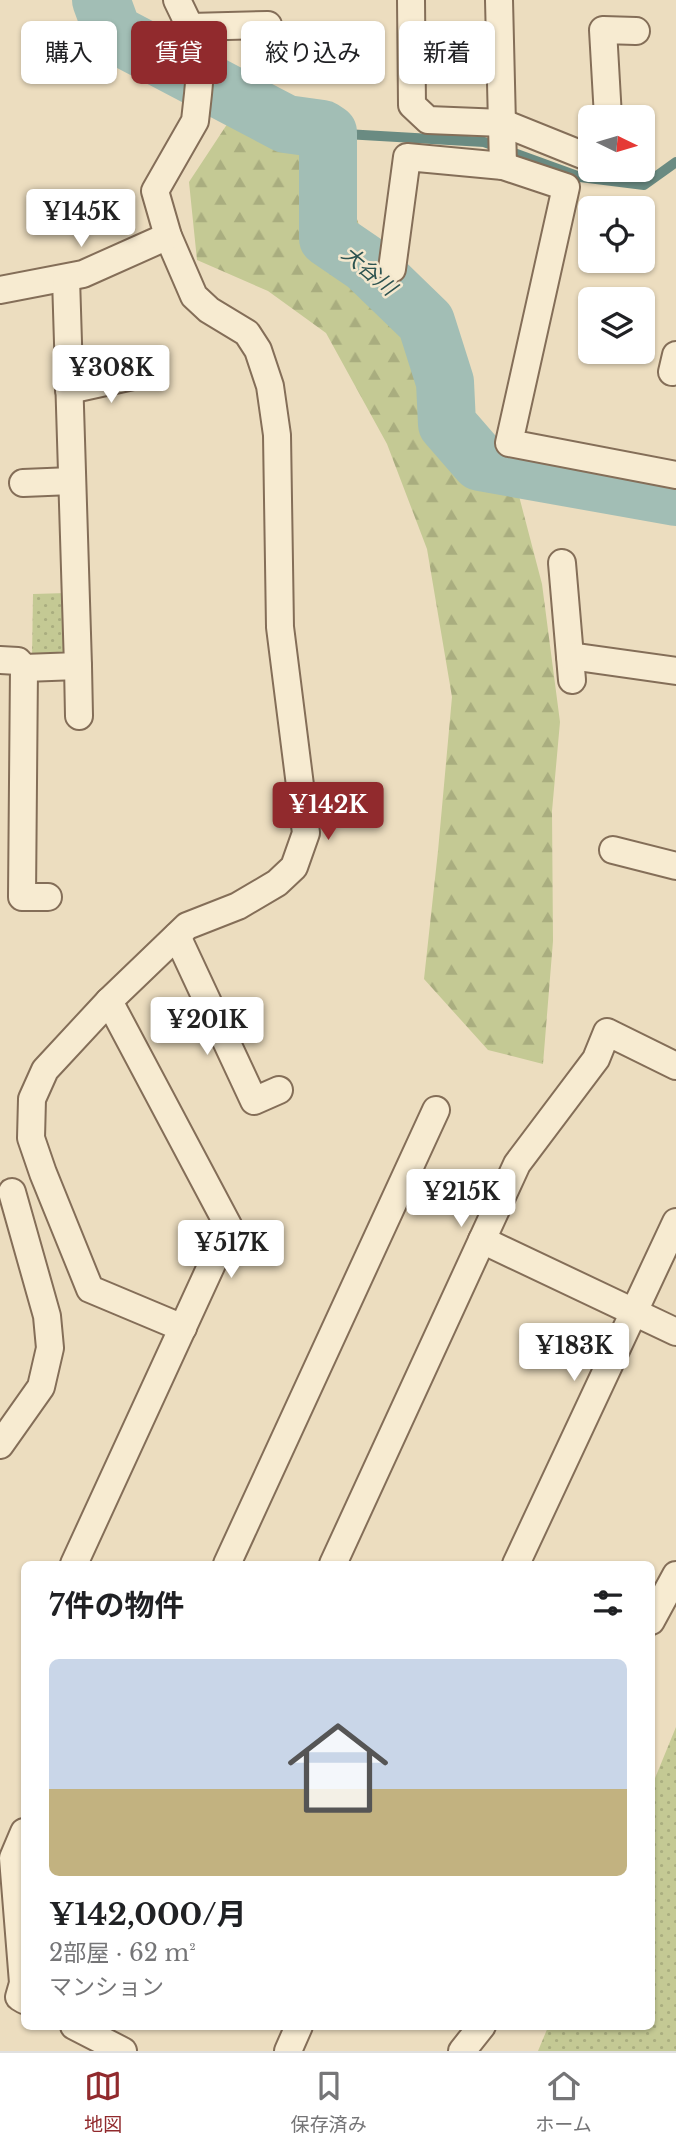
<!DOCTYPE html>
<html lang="ja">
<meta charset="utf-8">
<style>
:root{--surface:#fff;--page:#f6f6f6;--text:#202124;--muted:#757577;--line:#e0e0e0;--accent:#912a2d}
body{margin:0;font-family:"Libre Baskerville","Noto Sans JP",serif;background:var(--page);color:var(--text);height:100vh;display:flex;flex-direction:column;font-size:26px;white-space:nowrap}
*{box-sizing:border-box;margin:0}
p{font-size:23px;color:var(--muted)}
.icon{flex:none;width:38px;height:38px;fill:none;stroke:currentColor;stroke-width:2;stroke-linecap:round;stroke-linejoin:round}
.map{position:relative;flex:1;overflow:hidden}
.side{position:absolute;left:21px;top:1561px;width:634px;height:469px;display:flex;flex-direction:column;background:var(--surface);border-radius:10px;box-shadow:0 2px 5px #0004}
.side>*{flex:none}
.banner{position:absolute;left:21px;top:21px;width:635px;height:63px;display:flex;gap:14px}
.needle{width:46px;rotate:95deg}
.controls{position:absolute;left:578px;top:105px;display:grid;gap:14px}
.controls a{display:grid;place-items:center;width:77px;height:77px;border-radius:10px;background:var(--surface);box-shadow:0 2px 5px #0004;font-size:35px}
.price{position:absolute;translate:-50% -60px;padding:0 16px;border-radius:7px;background:#fff;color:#222;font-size:23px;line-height:46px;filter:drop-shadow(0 2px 4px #0008)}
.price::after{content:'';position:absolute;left:50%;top:42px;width:21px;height:16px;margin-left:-10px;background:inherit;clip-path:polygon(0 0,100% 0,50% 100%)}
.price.active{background:var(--accent);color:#fff}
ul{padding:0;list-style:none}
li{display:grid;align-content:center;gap:14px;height:371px;padding:0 28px}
li span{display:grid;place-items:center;height:217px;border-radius:10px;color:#555}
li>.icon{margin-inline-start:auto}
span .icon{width:126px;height:126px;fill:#fffc;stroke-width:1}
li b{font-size:30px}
h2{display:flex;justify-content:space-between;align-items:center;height:84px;padding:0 28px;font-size:30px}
.chip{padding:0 24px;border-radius:10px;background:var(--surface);box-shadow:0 2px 5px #0004;font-size:24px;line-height:63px}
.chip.active{background:var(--accent);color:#fff}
.dock{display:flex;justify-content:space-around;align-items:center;height:98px;border-top:2px solid var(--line);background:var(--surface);font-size:19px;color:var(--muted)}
.dock a{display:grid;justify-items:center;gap:4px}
.dock .active{color:var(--accent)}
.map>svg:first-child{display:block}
.grass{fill:url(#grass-dots)}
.forest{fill:url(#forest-firs)}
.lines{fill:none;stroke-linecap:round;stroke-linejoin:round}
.stream{stroke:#6a8b82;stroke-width:10}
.river{stroke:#a2beb5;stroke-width:58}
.street-casing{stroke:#846e58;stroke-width:30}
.street{stroke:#f7ebd1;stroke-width:26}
.labels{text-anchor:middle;stroke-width:5;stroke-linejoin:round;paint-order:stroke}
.water-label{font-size:21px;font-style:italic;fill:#2c5350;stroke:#f4e8ce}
</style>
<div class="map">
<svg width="676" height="2051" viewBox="0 0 676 2051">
<defs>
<pattern id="grass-dots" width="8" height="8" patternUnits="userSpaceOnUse" patternTransform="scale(1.75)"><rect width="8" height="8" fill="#c4c994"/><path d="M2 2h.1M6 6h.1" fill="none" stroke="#a9ad7f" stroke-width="1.8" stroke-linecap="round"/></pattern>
<pattern id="forest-firs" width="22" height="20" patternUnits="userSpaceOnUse" patternTransform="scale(1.75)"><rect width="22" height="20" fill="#c4c994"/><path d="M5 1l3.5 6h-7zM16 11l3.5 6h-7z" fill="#a9ad7f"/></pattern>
</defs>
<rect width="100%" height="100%" fill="#ecddbf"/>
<g class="grass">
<polygon points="67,593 69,658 32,660 33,594"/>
<polygon points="676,1727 676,2051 538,2051 548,2027 651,2026 651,1788"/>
</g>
<polygon class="forest" points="245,97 331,142 360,228 432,358 457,425 519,496 542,584 560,722 552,811 553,941 543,1064 488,1050 424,979 438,851 452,697 427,549 387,444 326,333 268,291 197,260 189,182"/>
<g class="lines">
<polyline class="stream" points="328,133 484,142 580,177 644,185 676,162"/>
<polyline class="river" points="101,0 113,33 286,124 322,129 328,133 328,238 366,264 426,322 445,382 447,424 480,462 676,497"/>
<g class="street-casing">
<g id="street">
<polyline points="177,0 190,27 201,61 198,94 195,121 155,191 168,236 194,296 209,310 247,333 258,350 270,386 277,435 280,627 306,833 294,867 277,883 238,906 187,926 109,1001 45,1070 32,1099 31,1138 43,1173 90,1289 183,1328"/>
<polyline points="411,0 412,105 428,120 503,123 590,158"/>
<polyline points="499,0 503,166"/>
<polyline points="190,27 268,25"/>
<polyline points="608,117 603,30 636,31"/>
<polyline points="392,269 407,157 503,166 566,187 509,443 676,475"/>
<polyline points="0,290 83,274 168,236"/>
<polyline points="672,372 676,355"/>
<polyline points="69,390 142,374"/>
<polyline points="23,483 72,481"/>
<polyline points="562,563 572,680"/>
<polyline points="570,656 676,671"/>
<polyline points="0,660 18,661 24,668 78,666 66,278"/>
<polyline points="78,666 79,716"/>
<polyline points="24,668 22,897 48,897"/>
<polyline points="613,850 676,866"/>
<polyline points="177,936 254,1101 279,1090"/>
<polyline points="482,1240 676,1332"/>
<polyline points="0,1445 41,1387 50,1348 47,1316 12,1192"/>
<polyline points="74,1564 229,1227 109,1001"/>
<polyline points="227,1564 436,1110"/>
<polyline points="333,1564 517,1164 596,1059 607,1032 676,1066"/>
<polyline points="516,1564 676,1222"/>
<polyline points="651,1621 676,1575"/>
<polyline points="24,1832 13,1858 23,1983 19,1997 24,2000"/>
<polyline points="74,2026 123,2051"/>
<polyline points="288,2051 299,2026"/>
<polyline points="462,2051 482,2026"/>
</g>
</g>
<use href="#street" class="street"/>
</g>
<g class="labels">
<g class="water-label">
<text transform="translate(369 271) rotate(40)" y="7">大谷川</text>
</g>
</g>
</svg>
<div class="controls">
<a><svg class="needle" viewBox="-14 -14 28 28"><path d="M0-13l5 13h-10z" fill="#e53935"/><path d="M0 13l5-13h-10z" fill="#757577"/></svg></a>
<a><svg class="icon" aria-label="locate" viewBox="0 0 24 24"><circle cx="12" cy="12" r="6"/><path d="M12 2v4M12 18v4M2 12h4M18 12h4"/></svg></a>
<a><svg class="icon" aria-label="layers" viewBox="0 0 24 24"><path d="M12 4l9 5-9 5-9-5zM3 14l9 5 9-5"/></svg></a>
</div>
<b class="price" style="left:81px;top:249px">¥145K</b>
<b class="price" style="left:111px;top:405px">¥308K</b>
<b class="price active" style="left:328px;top:842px">¥142K</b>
<b class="price" style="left:207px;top:1057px">¥201K</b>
<b class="price" style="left:461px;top:1229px">¥215K</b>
<b class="price" style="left:231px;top:1280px">¥517K</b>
<b class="price" style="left:574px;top:1383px">¥183K</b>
<div class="banner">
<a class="chip">購入</a>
<a class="chip active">賃貸</a>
<a class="chip">絞り込み</a>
<a class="chip">新着</a>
</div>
<section class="side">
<h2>7件の物件<svg class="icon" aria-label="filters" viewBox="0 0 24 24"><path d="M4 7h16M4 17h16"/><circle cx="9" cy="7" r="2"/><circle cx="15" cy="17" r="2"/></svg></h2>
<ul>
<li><span style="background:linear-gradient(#c9d6e8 60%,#c2b280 0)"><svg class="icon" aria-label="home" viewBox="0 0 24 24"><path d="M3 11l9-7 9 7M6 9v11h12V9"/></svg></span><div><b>¥142,000/月</b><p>2部屋 · 62 m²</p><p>マンション</p></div></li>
</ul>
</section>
</div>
<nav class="dock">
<a class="active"><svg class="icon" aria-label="map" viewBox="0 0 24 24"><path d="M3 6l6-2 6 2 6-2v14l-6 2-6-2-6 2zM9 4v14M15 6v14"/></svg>地図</a>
<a><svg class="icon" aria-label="saved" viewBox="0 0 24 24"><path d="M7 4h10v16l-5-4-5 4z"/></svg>保存済み</a>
<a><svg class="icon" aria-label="home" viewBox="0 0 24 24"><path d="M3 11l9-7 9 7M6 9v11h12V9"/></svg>ホーム</a>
</nav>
